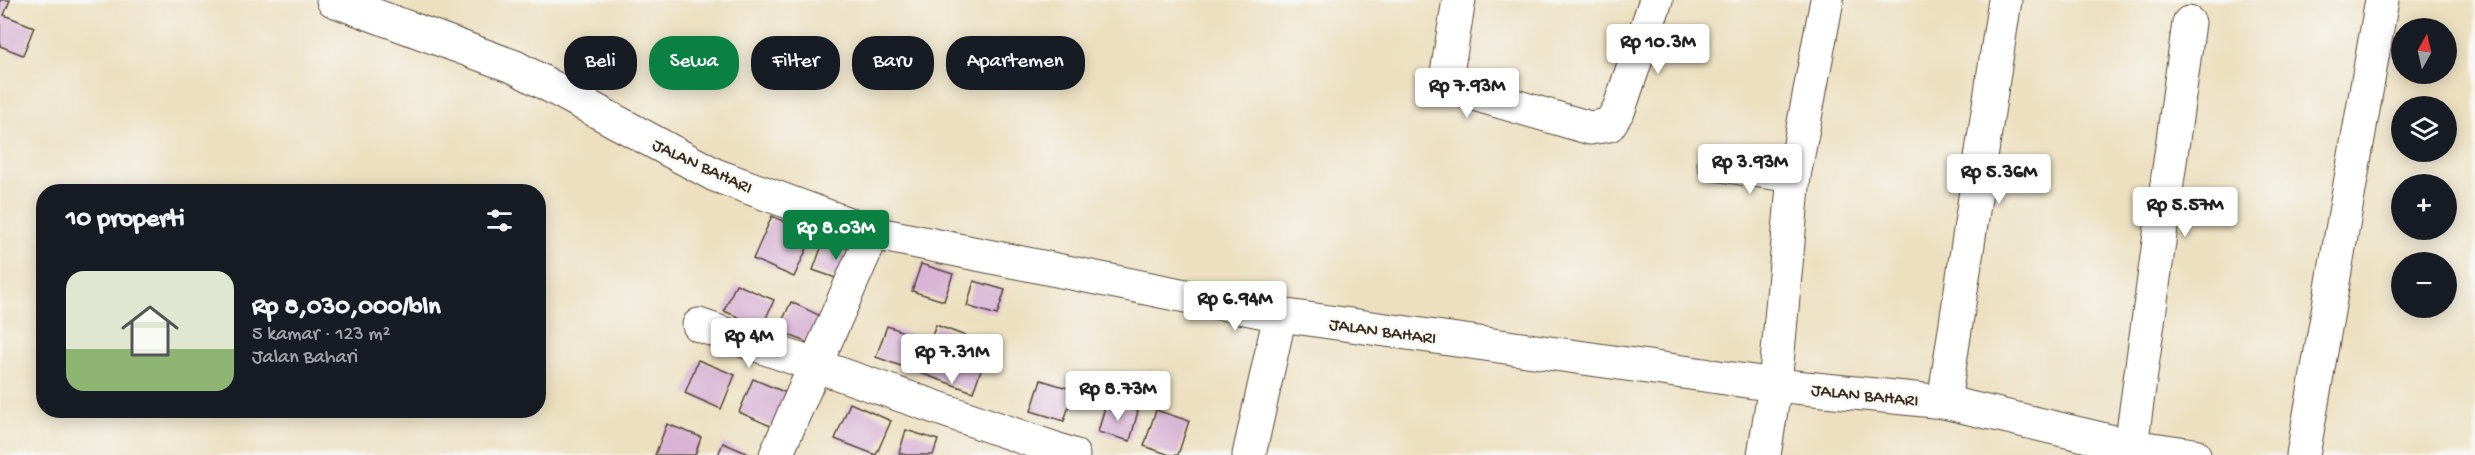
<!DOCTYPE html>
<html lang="id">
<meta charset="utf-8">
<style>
:root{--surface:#171b24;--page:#242831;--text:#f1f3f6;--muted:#9ea1a6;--accent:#0b8043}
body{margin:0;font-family:"Gochi Hand",sans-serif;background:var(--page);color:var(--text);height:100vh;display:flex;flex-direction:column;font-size:22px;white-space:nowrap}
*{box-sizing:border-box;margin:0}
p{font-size:20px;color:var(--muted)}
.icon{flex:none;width:33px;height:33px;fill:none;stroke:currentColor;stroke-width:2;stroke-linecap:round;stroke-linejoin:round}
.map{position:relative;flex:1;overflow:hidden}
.details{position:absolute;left:36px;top:184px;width:510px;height:234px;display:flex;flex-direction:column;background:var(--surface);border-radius:24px;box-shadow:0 3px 15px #0003}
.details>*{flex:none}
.guide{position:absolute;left:564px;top:36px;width:570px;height:54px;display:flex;gap:12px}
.needle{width:39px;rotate:8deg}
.fabs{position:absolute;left:2391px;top:18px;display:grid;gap:12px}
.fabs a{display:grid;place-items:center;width:66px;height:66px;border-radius:50%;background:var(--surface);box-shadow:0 3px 15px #0003;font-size:30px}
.price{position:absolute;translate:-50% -51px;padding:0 14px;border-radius:6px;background:#fff;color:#222;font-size:20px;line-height:39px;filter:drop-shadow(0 2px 3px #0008)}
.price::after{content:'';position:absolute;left:50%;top:36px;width:18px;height:14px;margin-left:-9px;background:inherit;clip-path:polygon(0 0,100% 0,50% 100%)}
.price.active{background:var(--accent);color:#fff}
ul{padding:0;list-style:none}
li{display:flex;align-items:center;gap:18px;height:150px;padding:0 30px}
li span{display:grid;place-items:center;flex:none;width:168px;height:120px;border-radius:18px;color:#555}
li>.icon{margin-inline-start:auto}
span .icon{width:72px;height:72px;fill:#fffc;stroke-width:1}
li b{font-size:26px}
h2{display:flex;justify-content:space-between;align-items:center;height:72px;padding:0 30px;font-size:26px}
.chip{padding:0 21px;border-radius:24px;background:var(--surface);box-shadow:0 3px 15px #0003;font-size:21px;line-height:54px}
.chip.active{background:var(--accent);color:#fff}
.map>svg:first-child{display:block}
.building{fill:#d9b4d6}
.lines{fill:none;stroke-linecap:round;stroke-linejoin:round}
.minor-casing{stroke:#564536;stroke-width:35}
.minor{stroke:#fff;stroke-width:33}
.labels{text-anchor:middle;stroke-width:4.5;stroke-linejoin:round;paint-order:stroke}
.street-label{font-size:18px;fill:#3b2a1e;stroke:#f6f6f2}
</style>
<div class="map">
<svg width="2475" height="455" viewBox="0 0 2475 455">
<rect width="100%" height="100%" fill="#f6f6f2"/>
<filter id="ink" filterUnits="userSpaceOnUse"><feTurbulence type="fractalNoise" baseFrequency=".0167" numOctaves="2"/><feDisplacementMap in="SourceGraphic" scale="12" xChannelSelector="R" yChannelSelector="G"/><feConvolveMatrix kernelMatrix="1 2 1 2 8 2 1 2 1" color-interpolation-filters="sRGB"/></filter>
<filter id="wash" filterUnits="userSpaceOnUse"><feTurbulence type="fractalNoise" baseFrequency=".008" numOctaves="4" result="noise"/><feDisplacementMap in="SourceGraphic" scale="24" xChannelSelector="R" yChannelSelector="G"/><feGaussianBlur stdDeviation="1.35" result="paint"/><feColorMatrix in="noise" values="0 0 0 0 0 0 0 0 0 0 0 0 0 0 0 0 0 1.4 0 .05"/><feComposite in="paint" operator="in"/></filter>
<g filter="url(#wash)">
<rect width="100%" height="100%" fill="#ece0c0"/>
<g id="blocks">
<g class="building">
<polygon points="0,0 10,0 4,15 34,27 23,55 0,46"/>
<polygon points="772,216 813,235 794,277 753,259"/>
<polygon points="824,240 858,252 847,282 813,270"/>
<polygon points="921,264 953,274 944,301 912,291"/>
<polygon points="974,281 1005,290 997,315 967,306"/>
<polygon points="736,284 774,300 762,327 724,311"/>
<polygon points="791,302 823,317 810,344 778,330"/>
<polygon points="936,325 990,345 973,392 876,357 887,326 930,341"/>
<polygon points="698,360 735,375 721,409 685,393"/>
<polygon points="753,379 789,394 775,428 739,412"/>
<polygon points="1041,380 1074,390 1064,421 1031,411"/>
<polygon points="850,403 891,421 876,455 835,439"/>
<polygon points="1106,403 1138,411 1130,441 1098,432"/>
<polygon points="1156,410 1189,421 1178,455 1170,455 1144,446"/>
<polygon points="667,424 701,437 695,455 655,455"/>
<polygon points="906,430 938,440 933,455 906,455 899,453"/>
<polygon points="723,443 751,455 718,455"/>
</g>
</g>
</g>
<g filter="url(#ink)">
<use href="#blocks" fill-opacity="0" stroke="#564536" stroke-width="1.5"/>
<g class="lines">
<g class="minor-casing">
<g id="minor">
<polyline points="333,0 515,67 715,175 873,233 1280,315 1775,385 1944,402 2131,446 2194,455"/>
<polyline points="1459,0 1446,79 1453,86 1467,92 1590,128 1609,125 1619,109 1656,0"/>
<polyline points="1714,164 1794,176"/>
<polyline points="699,325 1073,455"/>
<polyline points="1944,402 2005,0"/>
<polyline points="2131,446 2189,23"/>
<polyline points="776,455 873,233"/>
<polyline points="1249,455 1280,315"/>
<polyline points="1764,455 1775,385 1794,176 1827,0"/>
<polyline points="2303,455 2382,0"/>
</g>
</g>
<use href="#minor" class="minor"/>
</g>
</g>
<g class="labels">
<g class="street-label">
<text transform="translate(703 165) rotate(25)" y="6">JALAN BAHARI</text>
<text transform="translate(1383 330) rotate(8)" y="6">JALAN BAHARI</text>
<text transform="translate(1865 394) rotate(6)" y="6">JALAN BAHARI</text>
</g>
</g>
</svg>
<div class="fabs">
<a><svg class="needle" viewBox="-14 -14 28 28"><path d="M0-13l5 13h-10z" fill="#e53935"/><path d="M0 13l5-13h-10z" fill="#9ea1a6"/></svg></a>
<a><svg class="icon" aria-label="layers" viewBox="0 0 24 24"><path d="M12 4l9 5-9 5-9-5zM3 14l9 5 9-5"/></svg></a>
<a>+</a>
<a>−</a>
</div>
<b class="price" style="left:1658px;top:75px">Rp 10.3M</b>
<b class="price" style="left:1467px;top:119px">Rp 7.93M</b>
<b class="price" style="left:1750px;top:195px">Rp 3.93M</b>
<b class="price" style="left:1999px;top:205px">Rp 5.36M</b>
<b class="price" style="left:2185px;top:238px">Rp 5.57M</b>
<b class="price active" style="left:836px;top:261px">Rp 8.03M</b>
<b class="price" style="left:1235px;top:332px">Rp 6.94M</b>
<b class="price" style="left:749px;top:369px">Rp 4M</b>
<b class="price" style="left:952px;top:385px">Rp 7.31M</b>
<b class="price" style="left:1118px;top:422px">Rp 8.73M</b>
<div class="guide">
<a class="chip">Beli</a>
<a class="chip active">Sewa</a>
<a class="chip">Filter</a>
<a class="chip">Baru</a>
<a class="chip">Apartemen</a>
</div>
<section class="details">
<h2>10 properti<svg class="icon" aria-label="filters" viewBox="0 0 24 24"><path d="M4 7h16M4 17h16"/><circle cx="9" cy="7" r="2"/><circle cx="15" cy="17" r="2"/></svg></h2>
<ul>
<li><span style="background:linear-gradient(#dfe7d0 65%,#8fb573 0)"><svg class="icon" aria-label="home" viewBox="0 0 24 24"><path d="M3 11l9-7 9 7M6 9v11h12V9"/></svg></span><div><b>Rp 8,030,000/bln</b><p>5 kamar · 123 m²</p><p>Jalan Bahari</p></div></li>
</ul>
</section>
</div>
